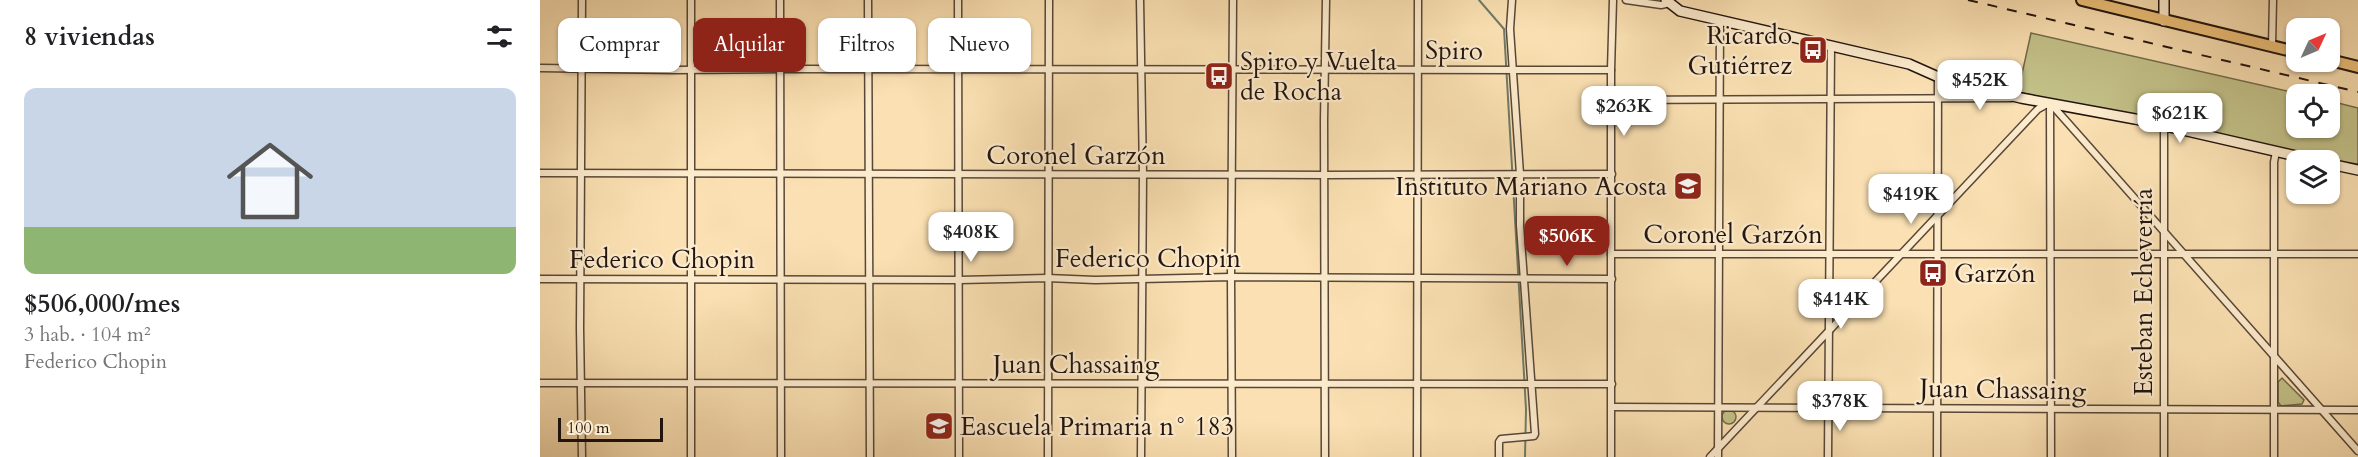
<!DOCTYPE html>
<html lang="es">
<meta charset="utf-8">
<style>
:root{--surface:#fff;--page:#f6f6f6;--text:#202124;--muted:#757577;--accent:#8f2418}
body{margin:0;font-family:Cardo,serif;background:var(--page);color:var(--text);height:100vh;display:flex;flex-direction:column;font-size:22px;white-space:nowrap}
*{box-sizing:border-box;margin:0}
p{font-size:20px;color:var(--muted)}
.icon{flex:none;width:33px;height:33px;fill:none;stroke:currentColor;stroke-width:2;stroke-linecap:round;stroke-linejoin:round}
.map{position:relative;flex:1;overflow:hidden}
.panel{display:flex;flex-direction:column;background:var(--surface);width:540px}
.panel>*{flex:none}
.guide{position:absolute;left:18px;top:18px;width:570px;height:54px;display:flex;gap:12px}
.needle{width:39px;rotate:46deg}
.fabs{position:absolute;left:1746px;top:18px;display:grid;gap:12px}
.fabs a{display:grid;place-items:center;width:54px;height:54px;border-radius:12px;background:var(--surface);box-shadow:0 2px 4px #0004;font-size:30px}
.scale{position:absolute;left:18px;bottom:15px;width:105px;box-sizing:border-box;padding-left:6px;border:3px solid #22140e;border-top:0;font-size:16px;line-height:21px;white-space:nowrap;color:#22140e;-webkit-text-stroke:4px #fcebcd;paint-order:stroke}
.price{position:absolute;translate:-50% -51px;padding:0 14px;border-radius:12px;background:#fff;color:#222;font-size:20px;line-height:39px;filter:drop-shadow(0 2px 3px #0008)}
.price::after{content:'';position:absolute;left:50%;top:36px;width:18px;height:14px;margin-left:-9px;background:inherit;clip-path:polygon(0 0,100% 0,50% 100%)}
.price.on{background:var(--accent);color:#fff}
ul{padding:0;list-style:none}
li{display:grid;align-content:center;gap:12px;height:318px;padding:0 24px}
li span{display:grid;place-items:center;height:186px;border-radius:12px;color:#555}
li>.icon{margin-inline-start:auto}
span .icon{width:108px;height:108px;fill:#fffc;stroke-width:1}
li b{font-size:26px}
h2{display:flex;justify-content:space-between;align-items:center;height:72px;padding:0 24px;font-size:26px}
.tag{padding:0 21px;border-radius:12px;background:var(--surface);box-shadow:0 2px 4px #0004;font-size:21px;line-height:54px}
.tag.on{background:var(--accent);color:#fff}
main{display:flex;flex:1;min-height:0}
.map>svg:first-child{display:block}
.green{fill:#c3c188;stroke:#726a4b;stroke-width:1.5}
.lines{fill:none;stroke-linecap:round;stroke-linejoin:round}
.stream{stroke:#6d7a69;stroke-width:2}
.street-casing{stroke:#584737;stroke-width:9}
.secondary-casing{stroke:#22140e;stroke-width:12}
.primary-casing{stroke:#22140e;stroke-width:14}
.street{stroke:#fcebcd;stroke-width:6}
.secondary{stroke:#fcebcd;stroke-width:9}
.primary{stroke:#edc079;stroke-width:10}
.rail{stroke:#22140e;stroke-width:2;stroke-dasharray:10 10;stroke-linecap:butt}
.labels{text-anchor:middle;stroke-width:4.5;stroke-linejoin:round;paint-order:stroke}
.poi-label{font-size:26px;fill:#22140e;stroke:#fcebcd;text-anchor:start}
.street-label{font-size:26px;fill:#22140e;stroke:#fcebcd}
</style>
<main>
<section class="panel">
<h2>8 viviendas<svg class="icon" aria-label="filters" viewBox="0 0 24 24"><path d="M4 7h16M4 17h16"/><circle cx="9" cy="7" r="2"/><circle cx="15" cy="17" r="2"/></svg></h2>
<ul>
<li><span style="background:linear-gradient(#c9d6e8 75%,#8fb573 0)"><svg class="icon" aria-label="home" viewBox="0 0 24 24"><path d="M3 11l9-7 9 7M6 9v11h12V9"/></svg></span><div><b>$506,000/mes</b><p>3 hab. · 104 m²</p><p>Federico Chopin</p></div></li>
</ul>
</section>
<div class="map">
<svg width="1818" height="457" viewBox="0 0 1818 457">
<rect width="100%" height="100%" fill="#fae0b2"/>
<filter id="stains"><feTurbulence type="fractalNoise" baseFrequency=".00333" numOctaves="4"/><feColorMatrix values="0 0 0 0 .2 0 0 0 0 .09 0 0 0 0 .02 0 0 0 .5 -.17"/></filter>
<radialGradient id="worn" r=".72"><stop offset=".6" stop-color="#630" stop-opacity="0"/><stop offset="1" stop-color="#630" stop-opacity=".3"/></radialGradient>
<g class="green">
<polygon points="1491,33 1760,94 1756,94 1756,128 1790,128 1790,101 1818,108 1818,164 1797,162 1478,92"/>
<polygon points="1403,83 1446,94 1446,95 1403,95 1400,91"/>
<polygon points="1742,378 1764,400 1762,404 1741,406 1738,402 1738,382"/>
<circle cx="1189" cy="417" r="7"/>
</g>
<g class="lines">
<polyline class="stream" points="939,0 964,29 986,409 985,457"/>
<g class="street-casing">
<g id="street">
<polyline points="42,0 40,328 42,457"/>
<polyline points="240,0 241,457"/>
<polyline points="328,0 330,457"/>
<polyline points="418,0 419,457"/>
<polyline points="600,0 603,174 601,457"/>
<polyline points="1086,0 1121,5 1130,3"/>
<polyline points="1732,46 1733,0"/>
<polyline points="0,68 135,70 240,69 1071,70"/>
<polyline points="1072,100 1471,98"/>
<polyline points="1510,103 1511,457"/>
<polyline points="1512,105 1818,451"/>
<polyline points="1624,126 1624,457"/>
<polyline points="0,173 785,175 1072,174"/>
<polyline points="1071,254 1818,254"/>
<polyline points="0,279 419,280 507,278 555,280 691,277 1072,279"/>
<polyline points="0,383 1072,384"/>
<polyline points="1072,407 1818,410"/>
<polyline points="151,457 151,0"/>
<polyline points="508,457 509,0"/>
<polyline points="692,457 691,277 693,0"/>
<polyline points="785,457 784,120 786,0"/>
<polyline points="877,457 878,0"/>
<polyline points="959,457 959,442 961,439 994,436 995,434 980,225 980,174 970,29 972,0"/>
<polyline points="1071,457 1071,70 1073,0"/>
<polyline points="1170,457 1498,109 1509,103"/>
<polyline points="1178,457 1180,20"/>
<polyline points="1288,457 1291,46"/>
<polyline points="1397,457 1398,77"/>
<polyline points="1734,457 1734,162 1736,152"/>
</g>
</g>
<g class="secondary-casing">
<g id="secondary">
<polyline points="1126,0 1140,11 1369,64 1405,80 1481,98 1595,119 1774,160"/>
<polyline points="1624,0 1624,21"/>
<polyline points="1790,164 1818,170"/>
</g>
</g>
<g class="primary-casing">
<g id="primary">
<polyline points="1542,0 1756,52"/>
<polyline points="1790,60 1818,67"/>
</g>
</g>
<use href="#street" class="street"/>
<use href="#secondary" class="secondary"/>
<use href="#primary" class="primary"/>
<polyline class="rail" points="1428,0 1818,92"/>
</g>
<defs>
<g id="bus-square" transform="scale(1.5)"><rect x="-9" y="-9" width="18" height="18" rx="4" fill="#8f2418" stroke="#fcebcd"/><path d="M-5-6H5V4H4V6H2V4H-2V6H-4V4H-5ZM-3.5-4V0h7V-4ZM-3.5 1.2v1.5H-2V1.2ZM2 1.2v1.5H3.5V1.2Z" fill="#fff"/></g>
<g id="school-square" transform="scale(1.5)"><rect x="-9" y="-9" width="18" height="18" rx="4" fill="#8f2418" stroke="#fcebcd"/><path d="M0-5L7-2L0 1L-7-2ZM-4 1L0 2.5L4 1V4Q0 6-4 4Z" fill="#fff"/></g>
</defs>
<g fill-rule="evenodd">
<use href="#bus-square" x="1273" y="50"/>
<use href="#bus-square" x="679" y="76"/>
<use href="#school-square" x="1148" y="186"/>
<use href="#bus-square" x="1393" y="273"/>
<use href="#school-square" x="399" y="426"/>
</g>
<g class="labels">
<g class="poi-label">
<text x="1252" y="44" text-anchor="end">Ricardo<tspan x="1252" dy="30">Gutiérrez</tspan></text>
<text x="700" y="70">Spiro y Vuelta<tspan x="700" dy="30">de Rocha</tspan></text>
<text x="1127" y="195" text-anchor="end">Instituto Mariano Acosta</text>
<text x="1414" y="282">Garzón</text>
<text x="420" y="435">Eascuela Primaria n° 183</text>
</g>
<g class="street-label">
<text transform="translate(914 50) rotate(1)" y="9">Spiro</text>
<text x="536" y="164">Coronel Garzón</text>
<text x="1193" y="243">Coronel Garzón</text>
<text x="608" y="267">Federico Chopin</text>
<text x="122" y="268">Federico Chopin</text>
<text transform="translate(1603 292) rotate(-90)" y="9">Esteban Echeverría</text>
<text x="536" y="373">Juan Chassaing</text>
<text transform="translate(1463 389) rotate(1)" y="9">Juan Chassaing</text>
</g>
</g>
<rect width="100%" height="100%" filter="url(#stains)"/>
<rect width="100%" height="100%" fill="url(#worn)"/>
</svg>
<div class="fabs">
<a><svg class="needle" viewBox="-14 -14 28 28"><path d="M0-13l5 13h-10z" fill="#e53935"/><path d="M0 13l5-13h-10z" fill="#757577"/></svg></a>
<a><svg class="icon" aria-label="locate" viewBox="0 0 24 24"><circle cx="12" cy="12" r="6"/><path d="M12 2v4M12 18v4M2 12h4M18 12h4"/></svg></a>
<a><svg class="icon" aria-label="layers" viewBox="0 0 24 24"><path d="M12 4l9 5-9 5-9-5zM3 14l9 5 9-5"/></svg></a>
</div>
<div class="scale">100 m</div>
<b class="price" style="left:1440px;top:111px">$452K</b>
<b class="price" style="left:1084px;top:137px">$263K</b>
<b class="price" style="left:1640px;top:144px">$621K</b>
<b class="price" style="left:1371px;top:225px">$419K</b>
<b class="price" style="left:431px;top:263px">$408K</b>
<b class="price on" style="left:1027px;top:267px">$506K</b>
<b class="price" style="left:1301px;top:330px">$414K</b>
<b class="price" style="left:1300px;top:432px">$378K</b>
<div class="guide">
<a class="tag">Comprar</a>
<a class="tag on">Alquilar</a>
<a class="tag">Filtros</a>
<a class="tag">Nuevo</a>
</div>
</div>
</main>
